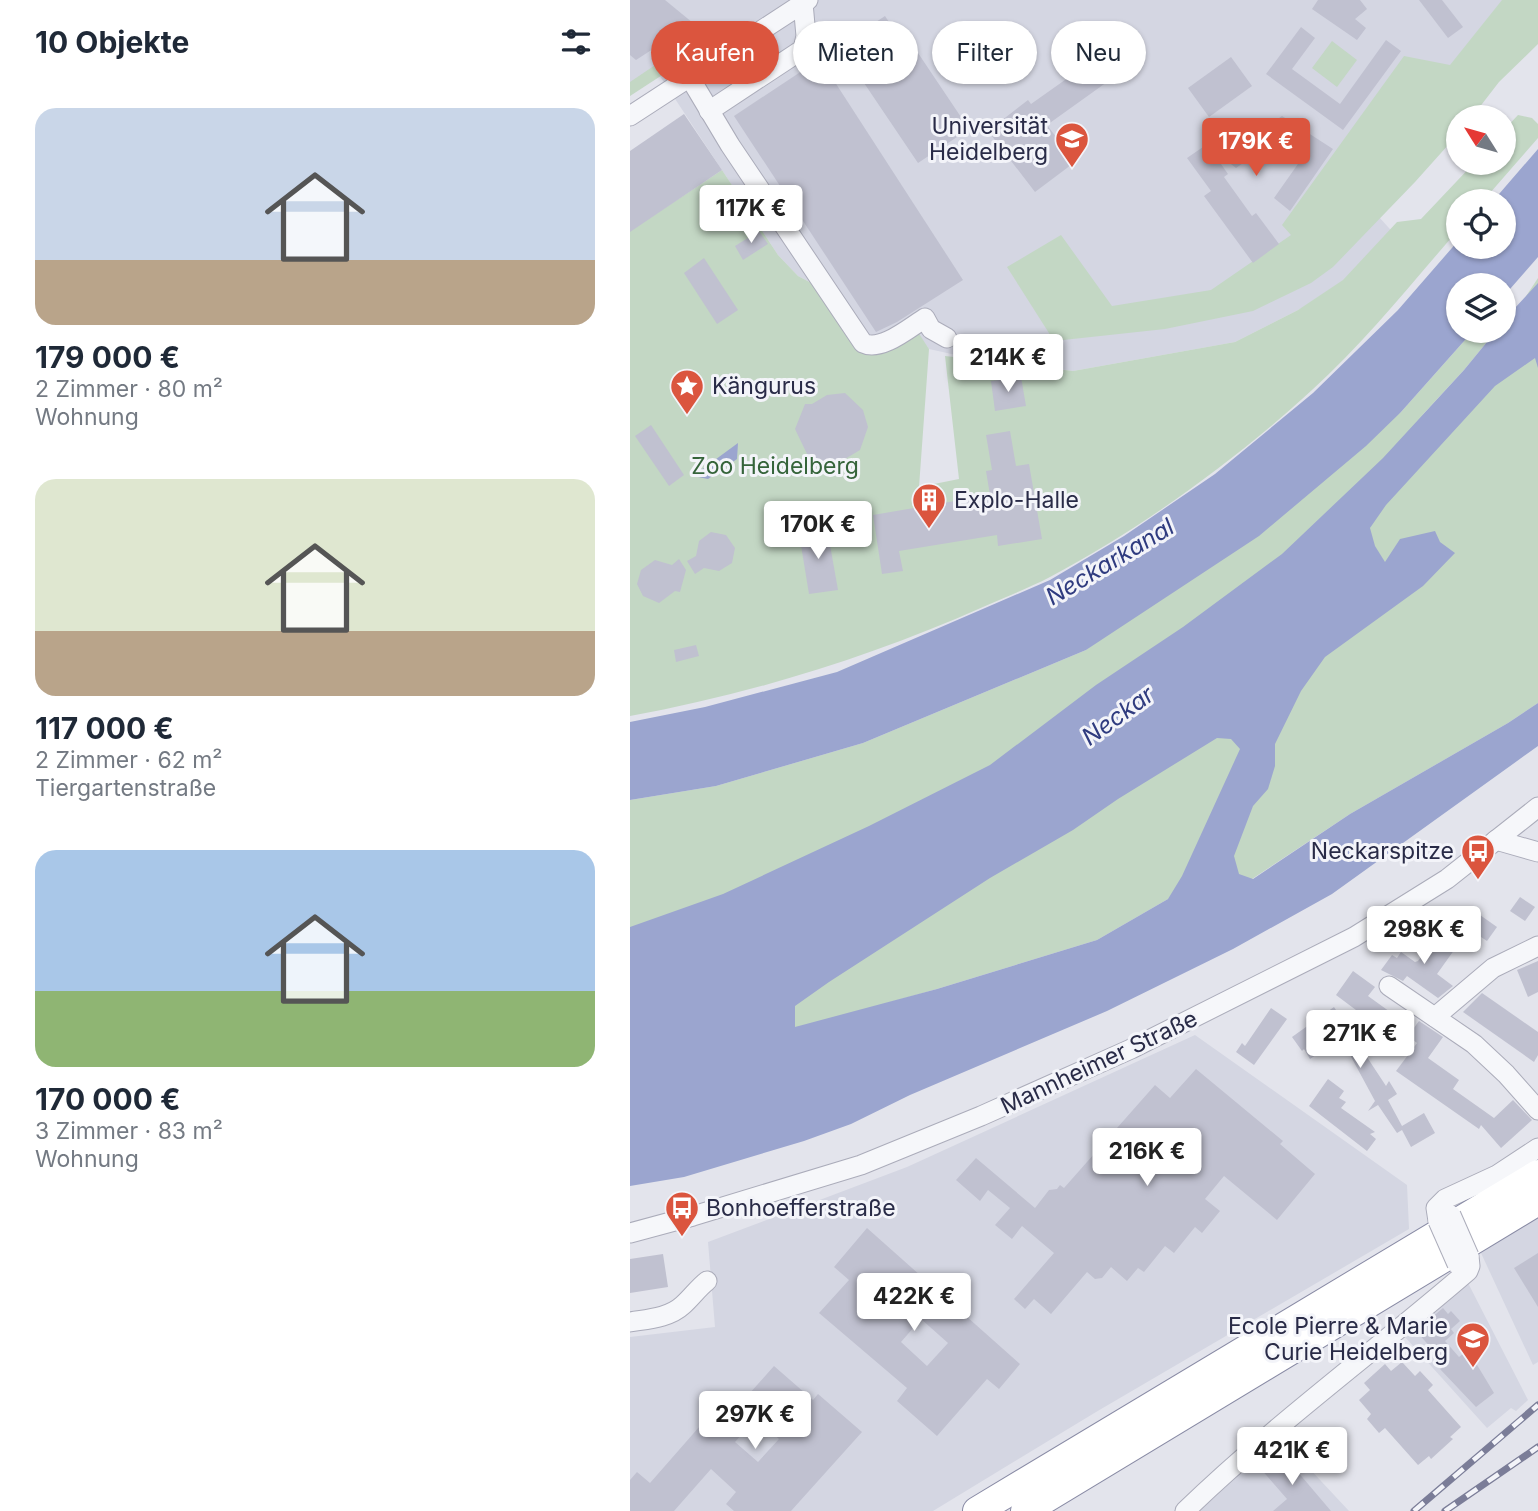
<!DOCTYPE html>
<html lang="de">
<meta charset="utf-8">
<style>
:root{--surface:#fff;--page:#f2f2f3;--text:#1f2937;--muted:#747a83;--accent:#db553e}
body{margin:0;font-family:Inter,sans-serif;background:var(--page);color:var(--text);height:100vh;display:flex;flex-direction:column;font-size:26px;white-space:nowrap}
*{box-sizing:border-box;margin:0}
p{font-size:23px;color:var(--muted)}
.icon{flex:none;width:38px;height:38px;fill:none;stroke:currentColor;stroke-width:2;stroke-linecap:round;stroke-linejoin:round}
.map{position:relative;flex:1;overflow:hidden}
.sheet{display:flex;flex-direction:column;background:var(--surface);width:630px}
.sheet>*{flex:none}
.top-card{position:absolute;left:21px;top:21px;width:665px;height:63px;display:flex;gap:14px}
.needle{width:46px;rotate:307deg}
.tools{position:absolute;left:816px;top:105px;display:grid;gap:14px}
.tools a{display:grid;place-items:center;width:70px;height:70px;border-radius:50%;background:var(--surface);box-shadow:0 2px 5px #0004;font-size:35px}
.price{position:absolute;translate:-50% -60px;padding:0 16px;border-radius:7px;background:#fff;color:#222;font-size:23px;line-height:46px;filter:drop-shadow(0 2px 4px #0008)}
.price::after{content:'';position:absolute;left:50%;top:42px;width:21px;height:16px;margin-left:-10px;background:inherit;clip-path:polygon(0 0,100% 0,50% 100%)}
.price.on{background:var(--accent);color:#fff}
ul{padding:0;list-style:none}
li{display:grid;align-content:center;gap:14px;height:371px;padding:0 35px}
li span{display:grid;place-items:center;height:217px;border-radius:21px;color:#555}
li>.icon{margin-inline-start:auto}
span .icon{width:126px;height:126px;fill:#fffc;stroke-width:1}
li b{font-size:30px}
h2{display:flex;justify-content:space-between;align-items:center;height:84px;padding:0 35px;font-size:30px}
.chip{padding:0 24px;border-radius:32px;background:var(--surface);box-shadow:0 2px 5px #0004;font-size:24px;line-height:63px}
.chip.on{background:var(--accent);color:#fff}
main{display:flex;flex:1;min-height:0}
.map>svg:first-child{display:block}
.built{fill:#d4d6e2}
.green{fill:#c3d7c4}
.water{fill:#9ba5cf;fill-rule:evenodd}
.building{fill:#c0c1d0;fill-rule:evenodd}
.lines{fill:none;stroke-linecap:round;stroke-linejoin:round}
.minor-casing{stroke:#abacba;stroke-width:21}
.highway-casing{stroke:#898ba5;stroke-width:30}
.minor{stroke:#f6f7fa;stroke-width:19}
.highway{stroke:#fff;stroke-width:28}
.rail-casing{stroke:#7b7d98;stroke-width:7}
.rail{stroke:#f3f4f9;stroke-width:4.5;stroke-dasharray:13;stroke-linecap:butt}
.minor-bridge-casing{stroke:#abacba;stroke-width:21;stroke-linecap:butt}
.minor-bridge{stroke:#f6f7fa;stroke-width:19}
.labels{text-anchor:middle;stroke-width:6;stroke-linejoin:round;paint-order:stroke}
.poi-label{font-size:23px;fill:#292b47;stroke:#f3f4f9;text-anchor:end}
.park-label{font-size:23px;fill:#35643a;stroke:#f3f4f9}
.street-label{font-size:23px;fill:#292b47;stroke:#f3f4f9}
.water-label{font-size:24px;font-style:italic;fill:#2f3b7f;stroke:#f3f4f9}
</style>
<main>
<section class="sheet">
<h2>10 Objekte<svg class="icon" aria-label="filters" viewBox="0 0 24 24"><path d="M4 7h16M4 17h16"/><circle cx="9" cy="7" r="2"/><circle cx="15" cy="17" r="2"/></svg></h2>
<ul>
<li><span style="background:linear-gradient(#c9d6e8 70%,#b9a48a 0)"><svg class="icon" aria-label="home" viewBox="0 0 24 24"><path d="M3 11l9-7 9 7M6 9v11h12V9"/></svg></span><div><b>179 000 €</b><p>2 Zimmer · 80 m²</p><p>Wohnung</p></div></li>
<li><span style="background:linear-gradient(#dfe7d0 70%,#b9a48a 0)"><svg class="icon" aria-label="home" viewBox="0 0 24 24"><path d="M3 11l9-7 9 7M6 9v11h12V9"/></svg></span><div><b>117 000 €</b><p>2 Zimmer · 62 m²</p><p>Tiergartenstraße</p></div></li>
<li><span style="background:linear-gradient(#a9c7e8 65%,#8fb573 0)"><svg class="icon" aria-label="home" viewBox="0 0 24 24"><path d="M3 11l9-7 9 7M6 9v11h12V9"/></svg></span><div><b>170 000 €</b><p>3 Zimmer · 83 m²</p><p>Wohnung</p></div></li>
</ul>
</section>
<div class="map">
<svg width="908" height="1511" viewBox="0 0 908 1511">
<rect width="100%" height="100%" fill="#e3e4ec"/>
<g class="built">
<polygon points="0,0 908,0 908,37 828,117 749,217 768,238 719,284 605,342 443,371 335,357 299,349 288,333 237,347 191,288 168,276 148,255 26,70 0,88"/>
<polygon points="565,1035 777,1185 779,1229 466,1412 303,1511 0,1511 0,1337 85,1327 78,1242 277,1167"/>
<polygon points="908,1216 908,1362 903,1365 851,1253"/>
<polygon points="838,1283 898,1400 886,1411 881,1408 857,1428 775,1337"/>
<polygon points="642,1425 649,1436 719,1511 544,1511"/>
</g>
<g class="green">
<polygon points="872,0 908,0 908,44 869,82 842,117 828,117 828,134 785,182 703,267 681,283 623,311 535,329 424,341 377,267 431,235 482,306 581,290 661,235 652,225 774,56 820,65"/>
<polygon points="702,41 727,60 707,87 682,68"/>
<polygon points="40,55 53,74 50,77 43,68 0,96 0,82"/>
<path d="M888 115 902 118 908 124V138L853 201H828V230C781 284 735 342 682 390 606 460 512 528 420 577 399 588 375 597 353 607 240 657 121 694 0 716V231L92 170 148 255 168 276 191 288 230 344 288 332 299 349 289 487 329 479 315 356 443 371 605 342 668 310 713 280 767 222 791 219 844 163H873V131Z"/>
<polygon points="908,278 908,703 878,723 720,814 622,879 538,899 467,940 307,989 165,1029 0,1069 0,800 86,786 233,743 456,650 771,412 843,331 866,331 834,370 784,424 873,331"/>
</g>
<g class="water">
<polygon points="908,149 908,257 873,297 873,285 828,285 828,331 843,331 771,412 736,446 629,536 456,650 233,743 86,786 0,800 0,722 75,707 207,672 420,580 494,536 585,474 683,393 768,310 828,241 828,247 873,247 873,201 863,201"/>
<path d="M908 283V368L905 358 865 386 756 505 740 528 745 546 755 562 770 539 805 531 810 542 825 553 793 586 695 657 671 691 645 744V766L638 789 623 806 604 856 609 874 623 879 720 814 878 723 908 703V746L702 894 603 949 477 1011 280 1095 221 1124 174 1141 54 1177 0 1186V927L93 894 239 826 360 765 466 685 553 627 652 554 753 458 834 370 866 331H873V321ZM587 738 601 739 610 749 552 876 538 899 467 940 307 989 165 1027V1006L199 982 360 878 443 830 488 799Z"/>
<polygon points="108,443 107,459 78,479 63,476"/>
</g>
<g class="building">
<polygon points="0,0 35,0 63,23 6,60 0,55"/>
<polygon points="688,0 730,0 737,9 725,19 736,28 727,40 682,9"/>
<polygon points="789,0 812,0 833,27 818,38"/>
<polygon points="255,16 280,54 286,50 339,129 288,163 230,77 237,73 216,42"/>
<polygon points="671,27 685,38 662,69 710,104 756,40 771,51 713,130 636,74"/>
<polygon points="490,41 505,62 417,125 445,162 405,192 358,131 398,100 401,104"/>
<polygon points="131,45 138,56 107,77 100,66"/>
<polygon points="601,57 622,86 579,117 558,88"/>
<polygon points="190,59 333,280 267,322 246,332 104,116"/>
<polygon points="54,114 92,170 0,232 0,151"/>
<polygon points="652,116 703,149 660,211 644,198 675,154 650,137 606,168 579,147 598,174 594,177 622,216 626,213 649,244 623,263 574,196 581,191 557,158 608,123 619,139"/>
<polygon points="129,231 138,244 113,260 105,246"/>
<polygon points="74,258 108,310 87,324 54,273"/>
<polygon points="391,377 396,406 365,411 361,381"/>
<polygon points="215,393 233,410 238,427 230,450 205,465 178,456 165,429 175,404 182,404 197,395"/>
<polygon points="21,425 54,475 39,486 5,436"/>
<polygon points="380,431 386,466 399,464 412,539 368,546 367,535 269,551 273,571 252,574 243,515 360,495 356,471 362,470 356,435"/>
<polygon points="197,528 208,590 179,594 169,533"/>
<polygon points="81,532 96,535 105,548 102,563 89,571 74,568 65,574 57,561 66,556 69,541"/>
<polygon points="49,559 56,570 50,592 45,591 29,603 13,596 7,584 11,570 25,560 42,565"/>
<polygon points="66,645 69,656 46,662 44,650"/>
<polygon points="890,897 905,907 895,921 880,911"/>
<polygon points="850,915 867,927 857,941 839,929"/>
<polygon points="808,933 827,946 807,974 823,986 808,998 777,976 773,981 751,970 762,955 767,958 771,952 785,962 788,961"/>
<polygon points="908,961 908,992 898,997 887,970"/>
<polygon points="723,971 745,987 738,996 774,1022 762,1037 706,995"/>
<polygon points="852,993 908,1032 908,1055 904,1062 833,1012"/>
<polygon points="704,1007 756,1086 759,1081 767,1094 758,1100 772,1126 794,1113 805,1133 781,1147 772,1130 767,1133 748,1105 738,1111 745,1101 719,1053 716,1055 707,1041 680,1059 674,1049 672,1051 662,1037"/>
<polygon points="641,1008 657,1019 624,1065 606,1052 612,1043 615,1046"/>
<polygon points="789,1021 813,1037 798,1058 829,1080 823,1089 864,1118 883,1100 902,1120 871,1148 851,1125 849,1129 766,1071 787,1043 778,1036"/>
<polygon points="566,1069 653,1141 650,1144 685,1174 647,1220 594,1176 575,1199 590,1211 572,1233 565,1227 544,1253 535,1246 514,1272 508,1268 497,1281 481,1267 472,1278 465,1279 457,1272 421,1314 404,1299 395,1309 384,1299 424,1253 392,1226 382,1239 365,1225 380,1208 358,1190 350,1201 326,1180 346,1158 405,1208 419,1190 427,1189 430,1185 434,1188 525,1085 540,1098"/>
<polygon points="698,1079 714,1091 709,1098 716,1102 711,1108 745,1132 740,1134 746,1139 737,1151 679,1106"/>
<path d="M237 1228 390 1364 369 1389 357 1379 307 1436 267 1401 277 1388 189 1313 219 1280 204 1267ZM291 1319 318 1343 297 1366 271 1342Z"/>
<polygon points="908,1253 908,1307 884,1268"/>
<polygon points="33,1254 38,1287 0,1293 0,1259"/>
<polygon points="813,1308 818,1314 821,1311 830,1321 821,1329 824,1333 815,1341 829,1357 838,1350 864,1393 846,1407 810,1369 812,1368 803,1350 786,1331"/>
<polygon points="772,1362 785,1376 790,1371 803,1385 798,1390 831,1427 820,1437 823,1439 801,1459 799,1456 788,1465 755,1428 749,1433 737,1419 741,1414 729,1400 740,1390 734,1383 755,1364 761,1371"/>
<path d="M144 1366 183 1400 188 1394 232 1432 161 1511H104L96 1504 106 1492 81 1469 44 1511H0V1480L7 1472 20 1483 84 1410 88 1413 95 1405 103 1412ZM126 1418 149 1439 128 1462 105 1442Z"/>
<polygon points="650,1451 701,1511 643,1511 657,1499 630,1468"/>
</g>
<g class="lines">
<g class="minor-casing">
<g id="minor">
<path d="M60 78 100 145 233 343C251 352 279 328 295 318L301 329 317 338"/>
<polyline points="79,111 173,49 176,36 173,3"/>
<polyline points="0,116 178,0"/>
<polyline points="866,840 908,852"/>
<polyline points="759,986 844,1044 876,1074 908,1110"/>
<polyline points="805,1017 863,968 908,946"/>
<polyline points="808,1221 806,1208 815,1199 867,1175 908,1148"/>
<polyline points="0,1233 63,1216 231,1165 351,1116 501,1049 724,937 817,879 908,807"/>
<path d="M0 1322C18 1319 39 1318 53 1305 62 1297 68 1288 77 1281"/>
<path d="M555 1511C644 1425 744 1352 838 1271L840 1266 839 1256"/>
</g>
</g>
<g class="highway-casing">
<g id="highway">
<polyline points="347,1511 908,1174"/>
<polyline points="395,1511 908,1201"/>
</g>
</g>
<use href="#minor" class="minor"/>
<use href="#highway" class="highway"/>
<g class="rail-casing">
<g id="rail">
<polyline points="784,1511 908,1405"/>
<polyline points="815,1511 908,1447"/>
</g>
</g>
<use href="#rail" class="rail"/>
<g class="minor-bridge-casing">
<g id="minor-bridge">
<polyline points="821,1215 839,1256"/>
<polyline points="808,1221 827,1264"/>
</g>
</g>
<use href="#minor-bridge" class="minor-bridge"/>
</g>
<defs>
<g id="university-pin" transform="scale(1.75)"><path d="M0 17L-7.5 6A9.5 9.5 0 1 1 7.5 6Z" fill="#db553e" stroke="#f3f4f9"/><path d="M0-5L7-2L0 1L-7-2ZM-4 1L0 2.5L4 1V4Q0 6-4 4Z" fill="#fff"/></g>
<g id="sight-pin" transform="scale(1.75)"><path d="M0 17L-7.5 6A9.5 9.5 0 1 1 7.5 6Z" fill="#db553e" stroke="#f3f4f9"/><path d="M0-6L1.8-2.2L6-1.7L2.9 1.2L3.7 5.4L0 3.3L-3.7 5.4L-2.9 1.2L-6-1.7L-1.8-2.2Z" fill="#fff"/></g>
<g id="building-pin" transform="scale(1.75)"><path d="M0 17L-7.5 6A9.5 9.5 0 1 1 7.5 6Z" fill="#db553e" stroke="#f3f4f9"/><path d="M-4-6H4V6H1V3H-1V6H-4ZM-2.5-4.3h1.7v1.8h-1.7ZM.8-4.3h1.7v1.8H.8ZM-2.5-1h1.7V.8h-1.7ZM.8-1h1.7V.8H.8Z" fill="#fff"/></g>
<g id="bus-pin" transform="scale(1.75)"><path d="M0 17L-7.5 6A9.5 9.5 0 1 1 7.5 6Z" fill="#db553e" stroke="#f3f4f9"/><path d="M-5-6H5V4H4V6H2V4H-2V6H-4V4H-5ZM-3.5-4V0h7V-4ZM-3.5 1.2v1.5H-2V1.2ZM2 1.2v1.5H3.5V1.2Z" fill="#fff"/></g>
<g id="school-pin" transform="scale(1.75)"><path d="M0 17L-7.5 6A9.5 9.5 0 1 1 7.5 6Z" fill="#db553e" stroke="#f3f4f9"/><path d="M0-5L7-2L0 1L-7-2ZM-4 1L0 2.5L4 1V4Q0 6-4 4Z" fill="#fff"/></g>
</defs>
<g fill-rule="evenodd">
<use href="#university-pin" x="442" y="139"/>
<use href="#sight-pin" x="57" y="386"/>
<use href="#building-pin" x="299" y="500"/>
<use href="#bus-pin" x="848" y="851"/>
<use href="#bus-pin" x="52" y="1208"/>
<use href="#school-pin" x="843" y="1339"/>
</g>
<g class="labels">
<g class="poi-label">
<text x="418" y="134">Universität<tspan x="418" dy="26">Heidelberg</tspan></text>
<text x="82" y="394" text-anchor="start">Kängurus</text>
<text x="324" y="508" text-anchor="start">Explo-Halle</text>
<text x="824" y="859">Neckarspitze</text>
<text x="76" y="1216" text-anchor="start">Bonhoefferstraße</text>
<text x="818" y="1334">Ecole Pierre &amp; Marie<tspan x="818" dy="26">Curie Heidelberg</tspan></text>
</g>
<g class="park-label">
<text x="145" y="474">Zoo Heidelberg</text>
</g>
<g class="street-label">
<text transform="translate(469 1062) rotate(-25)" y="8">Mannheimer Straße</text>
</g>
<g class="water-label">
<text transform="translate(480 562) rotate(-31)" y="8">Neckarkanal</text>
<text transform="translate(488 716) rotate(-36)" y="8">Neckar</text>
</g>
</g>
</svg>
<div class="tools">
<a><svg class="needle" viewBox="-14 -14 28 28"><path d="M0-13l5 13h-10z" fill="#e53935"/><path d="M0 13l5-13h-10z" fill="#747a83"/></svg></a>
<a><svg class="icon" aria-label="locate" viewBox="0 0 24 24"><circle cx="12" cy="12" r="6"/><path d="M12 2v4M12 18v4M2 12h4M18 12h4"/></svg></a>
<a><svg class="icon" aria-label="layers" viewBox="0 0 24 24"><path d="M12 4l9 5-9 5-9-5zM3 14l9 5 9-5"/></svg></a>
</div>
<b class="price on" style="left:626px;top:178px">179K €</b>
<b class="price" style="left:121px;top:245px">117K €</b>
<b class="price" style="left:378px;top:394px">214K €</b>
<b class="price" style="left:188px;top:561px">170K €</b>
<b class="price" style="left:794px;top:966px">298K €</b>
<b class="price" style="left:730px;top:1070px">271K €</b>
<b class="price" style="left:517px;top:1188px">216K €</b>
<b class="price" style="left:284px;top:1333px">422K €</b>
<b class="price" style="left:125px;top:1451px">297K €</b>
<b class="price" style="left:662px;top:1487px">421K €</b>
<div class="top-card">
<a class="chip on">Kaufen</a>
<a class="chip">Mieten</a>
<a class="chip">Filter</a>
<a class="chip">Neu</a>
</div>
</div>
</main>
